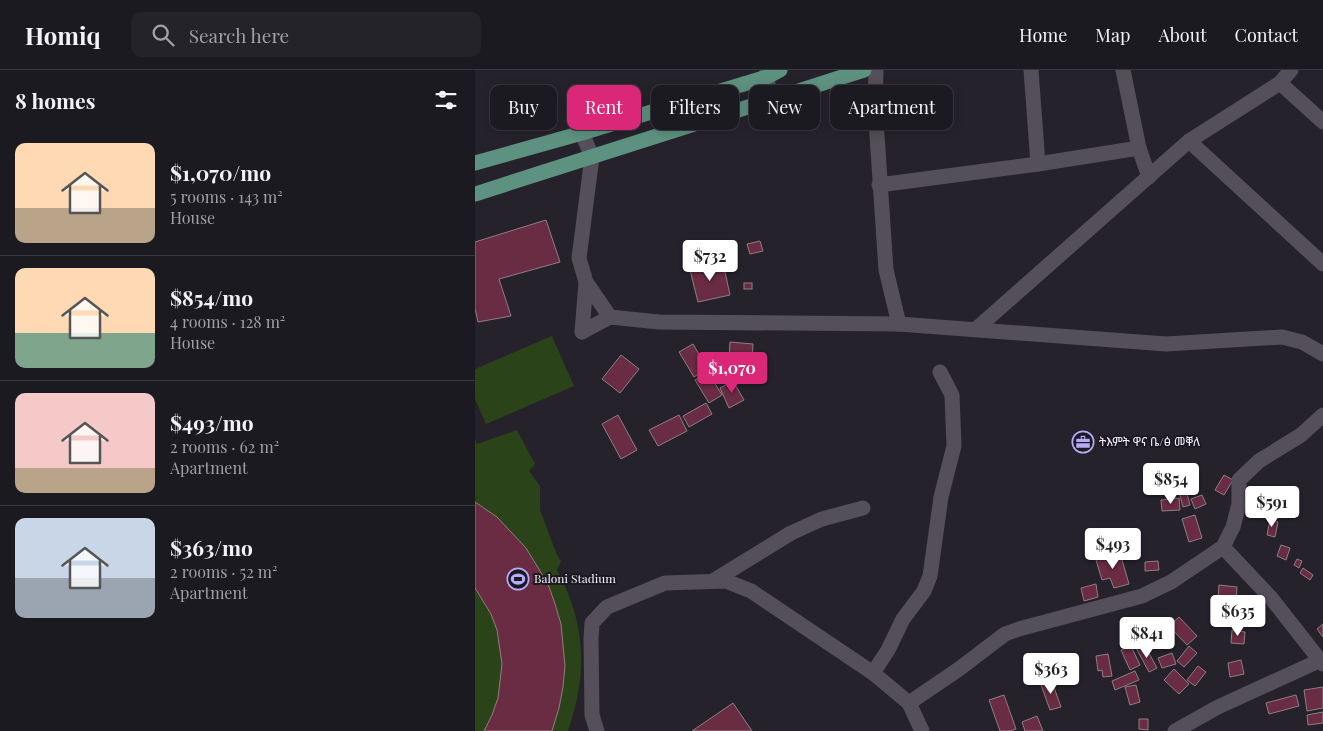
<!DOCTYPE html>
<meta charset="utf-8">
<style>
:root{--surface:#1c1a21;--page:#25232a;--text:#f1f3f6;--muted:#a0a1a5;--line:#3a383f;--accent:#db2777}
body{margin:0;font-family:"Playfair Display","Noto Sans Ethiopic",serif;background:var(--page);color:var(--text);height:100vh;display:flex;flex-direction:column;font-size:19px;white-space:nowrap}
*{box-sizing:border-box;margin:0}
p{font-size:16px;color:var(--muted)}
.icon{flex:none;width:28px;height:28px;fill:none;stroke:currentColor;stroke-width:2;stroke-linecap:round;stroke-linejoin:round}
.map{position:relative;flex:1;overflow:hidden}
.drawer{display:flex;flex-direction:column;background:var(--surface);width:475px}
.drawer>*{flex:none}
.hud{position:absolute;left:15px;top:15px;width:475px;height:45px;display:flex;gap:10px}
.price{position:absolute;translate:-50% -42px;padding:0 11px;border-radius:5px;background:#fff;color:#222;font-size:16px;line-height:32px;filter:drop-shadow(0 1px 2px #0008)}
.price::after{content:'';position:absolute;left:50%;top:30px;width:15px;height:11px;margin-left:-8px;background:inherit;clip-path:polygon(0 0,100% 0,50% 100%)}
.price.selected{background:var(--accent);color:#fff}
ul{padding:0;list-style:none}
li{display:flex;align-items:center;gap:15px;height:125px;padding:0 15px}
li+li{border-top:1px solid var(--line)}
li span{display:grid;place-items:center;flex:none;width:140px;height:100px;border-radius:10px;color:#555}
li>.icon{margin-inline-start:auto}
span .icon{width:60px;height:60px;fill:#fffc;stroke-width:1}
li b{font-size:21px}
h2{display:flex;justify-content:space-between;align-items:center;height:60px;padding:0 15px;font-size:21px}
.chip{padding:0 18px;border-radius:10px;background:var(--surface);box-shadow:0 2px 12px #0003,0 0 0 1px var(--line);font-size:18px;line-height:45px}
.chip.selected{background:var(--accent);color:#fff}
header{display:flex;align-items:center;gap:30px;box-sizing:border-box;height:70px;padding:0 25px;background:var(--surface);border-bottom:1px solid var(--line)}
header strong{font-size:24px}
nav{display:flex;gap:28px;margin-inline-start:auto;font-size:18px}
.search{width:350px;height:45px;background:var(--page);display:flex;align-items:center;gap:12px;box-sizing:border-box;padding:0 18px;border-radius:10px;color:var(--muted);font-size:19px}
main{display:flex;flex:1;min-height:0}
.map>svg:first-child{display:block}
.green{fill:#2a4318}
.building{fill:#692c42;stroke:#8e7f83}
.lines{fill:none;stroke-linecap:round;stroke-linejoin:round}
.street{stroke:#544f5a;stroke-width:15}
.primary{stroke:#5e9280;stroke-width:15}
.labels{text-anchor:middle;stroke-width:4;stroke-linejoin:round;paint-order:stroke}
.poi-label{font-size:12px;fill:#f5f2f9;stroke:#1d1922;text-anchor:start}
</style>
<header>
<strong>Homiq</strong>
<div class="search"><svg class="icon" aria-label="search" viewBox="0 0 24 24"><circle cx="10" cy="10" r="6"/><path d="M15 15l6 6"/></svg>Search here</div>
<nav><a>Home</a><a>Map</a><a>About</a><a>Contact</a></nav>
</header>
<main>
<section class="drawer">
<h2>8 homes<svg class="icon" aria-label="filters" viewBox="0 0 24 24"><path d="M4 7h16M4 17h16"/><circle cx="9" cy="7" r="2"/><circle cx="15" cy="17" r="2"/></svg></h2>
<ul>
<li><span style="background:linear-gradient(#ffd9b3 65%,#b9a48a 0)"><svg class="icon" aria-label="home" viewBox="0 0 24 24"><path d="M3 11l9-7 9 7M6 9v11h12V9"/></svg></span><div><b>$1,070/mo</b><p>5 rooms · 143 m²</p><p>House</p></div></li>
<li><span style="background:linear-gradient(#ffd9b3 65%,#7fa58c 0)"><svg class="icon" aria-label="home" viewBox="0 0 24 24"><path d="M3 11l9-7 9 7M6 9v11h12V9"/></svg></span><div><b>$854/mo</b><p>4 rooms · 128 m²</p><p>House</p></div></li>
<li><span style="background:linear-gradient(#f6c9c9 75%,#b9a48a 0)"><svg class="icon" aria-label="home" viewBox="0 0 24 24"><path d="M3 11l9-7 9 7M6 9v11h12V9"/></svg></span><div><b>$493/mo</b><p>2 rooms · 62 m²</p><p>Apartment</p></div></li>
<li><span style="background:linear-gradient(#c9d6e8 60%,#9aa5b1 0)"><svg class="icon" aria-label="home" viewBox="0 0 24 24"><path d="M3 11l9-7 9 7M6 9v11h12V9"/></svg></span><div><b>$363/mo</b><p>2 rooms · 52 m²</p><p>Apartment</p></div></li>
</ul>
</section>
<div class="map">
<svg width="848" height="661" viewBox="0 0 848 661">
<rect width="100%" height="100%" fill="#26222c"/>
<g class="green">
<polygon points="77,266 99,316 11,354 0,329 0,299"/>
<path d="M42 360 60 394 54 401 65 416V440L82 485 86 491 82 500C111 554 113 603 93 661H0V369L2 374Z"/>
</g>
<g class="building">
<polygon points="71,150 85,192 24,209 36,246 3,252 0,239 0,172"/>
<polygon points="285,171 288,181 275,184 272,174"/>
<polygon points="248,193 255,225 223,232 215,200"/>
<rect x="269" y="213" width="8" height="6"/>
<polygon points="255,272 278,274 277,291 254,289"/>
<polygon points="218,274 232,298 219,307 204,282"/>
<polygon points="146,285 164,299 145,323 127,309"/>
<polygon points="233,302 247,325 234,333 220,310"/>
<polygon points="258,311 269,330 254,338 245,318"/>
<polygon points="231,333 237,344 214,357 208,346"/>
<polygon points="143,345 162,380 146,389 127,354"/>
<polygon points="204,345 212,361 183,376 174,360"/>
<polygon points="749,405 758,410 749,425 740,420"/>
<polygon points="714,408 721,414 715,421 708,415"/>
<polygon points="711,420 715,435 708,437 704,422"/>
<polygon points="727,425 731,434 720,439 716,429"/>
<polygon points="704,428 705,440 687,441 686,430"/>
<polygon points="0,432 22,447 51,478 73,514 80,534 86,554 90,596 88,617 84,638 77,661 9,661 17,645 23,628 27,594 22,560 16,544 0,518"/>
<polygon points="720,445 727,468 714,472 707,449"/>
<polygon points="795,450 803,452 800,467 792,465"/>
<polygon points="806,475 815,478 811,490 802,486"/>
<polygon points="645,483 654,514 639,518 635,508 627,510 621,490"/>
<polygon points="822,489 827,491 824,498 819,495"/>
<polygon points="683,491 684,500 670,501 670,492"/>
<polygon points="828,498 838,505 835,510 825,503"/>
<polygon points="621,514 623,527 609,531 606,518"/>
<polygon points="744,515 762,517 761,531 743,529"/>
<polygon points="704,547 722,566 712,575 694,556"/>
<polygon points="848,554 848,567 842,559"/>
<polygon points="669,556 677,562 670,572 662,566"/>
<polygon points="757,560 770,562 769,574 756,573"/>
<polygon points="656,576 665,595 655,600 646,580"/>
<polygon points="670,576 682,598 674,602 661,578"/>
<polygon points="714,576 722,583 709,597 702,591"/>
<polygon points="697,583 701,594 687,598 683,588"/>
<polygon points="633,584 637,606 628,607 627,600 623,601 621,586"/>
<polygon points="766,590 769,604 755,607 753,593"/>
<polygon points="723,596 731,602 720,616 712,610"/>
<polygon points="699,599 714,614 704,624 689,610"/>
<polygon points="660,601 664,610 640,620 637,611"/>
<polygon points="576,609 586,637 575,640 565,612"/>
<polygon points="661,615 665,632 655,635 650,617"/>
<polygon points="848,617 848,638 832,641 829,620"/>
<polygon points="529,625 541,659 535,661 525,661 514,630"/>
<polygon points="821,625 824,636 794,644 791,633"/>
<polygon points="258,633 277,661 217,661"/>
<polygon points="848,642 848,653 833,655 832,645"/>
<polygon points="562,646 568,661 550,661 547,652"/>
<polygon points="664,649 673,649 673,660 664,659"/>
</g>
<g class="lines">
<g class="street">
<polyline points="292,0 294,30"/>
<polyline points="401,0 400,35 411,200 424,254"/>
<polyline points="556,0 563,94"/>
<polyline points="648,0 664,78 674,107"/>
<polyline points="805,13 848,52"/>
<polyline points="107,63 117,87 104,188 111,212 135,247"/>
<polyline points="714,71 848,194"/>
<polyline points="404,115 563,94 664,78"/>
<polyline points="501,259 714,71 805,13 816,0"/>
<polyline points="107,262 135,247 184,252 424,254 691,274 807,267 827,272 848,284"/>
<polyline points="107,262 111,212"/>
<polyline points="748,477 796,528 848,594"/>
<polyline points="238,511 316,463 347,449 388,438"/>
<polyline points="398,603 413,580 428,549 449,521 455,506 466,427 479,376 477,325 465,302"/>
<polyline points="434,633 484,599 530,564 544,559 667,526 696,512 748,477 758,457 764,434 764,410 784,391 826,365 848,345"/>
<polyline points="122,661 117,645 116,569 117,553 132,537 190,513 251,511 276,521 398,603 434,633 447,661"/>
<polyline points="700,661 743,637 846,590"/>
</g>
<g class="primary">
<polyline points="0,93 107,63 292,7 305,0"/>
<polyline points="0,124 389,0"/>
</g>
</g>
<defs>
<g id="office-ring" transform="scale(1.125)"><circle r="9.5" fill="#1d1922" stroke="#b4acf9" stroke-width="1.5"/><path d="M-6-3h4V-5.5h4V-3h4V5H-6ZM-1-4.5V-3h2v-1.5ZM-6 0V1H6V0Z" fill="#b4acf9"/></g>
<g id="stadium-ring" transform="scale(1.125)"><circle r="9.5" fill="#1d1922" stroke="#b4acf9" stroke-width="1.5"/><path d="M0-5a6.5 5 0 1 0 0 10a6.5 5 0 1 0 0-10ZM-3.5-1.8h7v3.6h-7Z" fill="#b4acf9"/></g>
</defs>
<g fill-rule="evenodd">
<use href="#office-ring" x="608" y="372"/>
<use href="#stadium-ring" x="43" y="509"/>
</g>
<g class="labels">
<g class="poi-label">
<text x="624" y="376">ትእምት ዋና ቤ/ፅ መቐለ</text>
<text x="59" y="513">Baloni Stadium</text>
</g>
</g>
</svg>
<b class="price" style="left:235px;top:212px">$732</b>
<b class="price selected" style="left:257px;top:324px">$1,070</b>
<b class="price" style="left:696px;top:435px">$854</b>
<b class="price" style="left:797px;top:458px">$591</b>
<b class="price" style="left:638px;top:500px">$493</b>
<b class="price" style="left:763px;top:567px">$635</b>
<b class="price" style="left:672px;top:589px">$841</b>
<b class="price" style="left:576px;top:625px">$363</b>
<div class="hud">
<a class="chip">Buy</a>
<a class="chip selected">Rent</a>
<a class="chip">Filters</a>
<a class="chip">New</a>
<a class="chip">Apartment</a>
</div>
</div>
</main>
